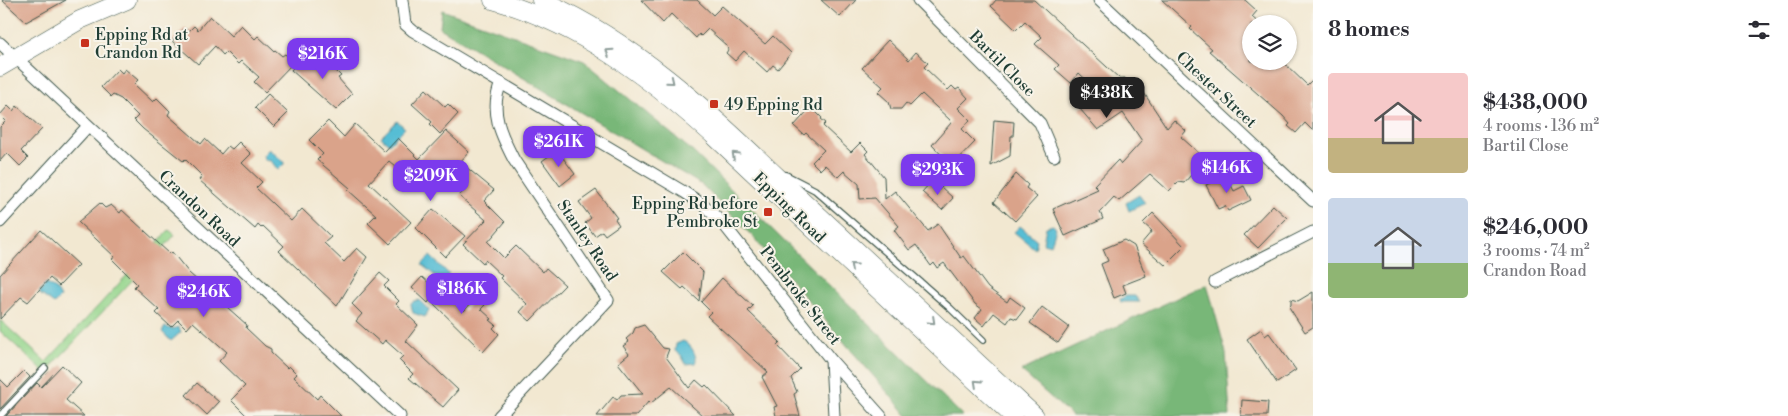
<!DOCTYPE html>
<meta charset="utf-8">
<style>
:root{--surface:#fff;--page:#f7f7f7;--text:#2b2b33;--muted:#7c7c81;--accent:#7c3aed}
body{margin:0;font-family:"Libre Bodoni",serif;background:var(--page);color:var(--text);height:100vh;display:flex;flex-direction:column;font-size:19px;white-space:nowrap}
*{box-sizing:border-box;margin:0}
p{font-size:16px;color:var(--muted)}
.icon{flex:none;width:28px;height:28px;fill:none;stroke:currentColor;stroke-width:2;stroke-linecap:round;stroke-linejoin:round}
.map{position:relative;flex:1;overflow:hidden}
.side{display:flex;flex-direction:column;background:var(--surface);width:475px}
.side>*{flex:none}
.fabs{position:absolute;left:1242px;top:15px;display:grid;gap:10px}
.fabs a{display:grid;place-items:center;width:55px;height:55px;border-radius:50%;background:var(--surface);box-shadow:0 1px 4px #0004;font-size:25px}
.price{position:absolute;translate:-50% -42px;padding:0 11px;border-radius:10px;background:var(--accent);color:#fff;font-size:16px;line-height:32px;filter:drop-shadow(0 1px 2px #0008)}
.price::after{content:'';position:absolute;left:50%;top:30px;width:15px;height:11px;margin-left:-8px;background:inherit;clip-path:polygon(0 0,100% 0,50% 100%)}
.price.current{background:#222;color:#fff}
ul{padding:0;list-style:none}
li{display:flex;align-items:center;gap:15px;height:125px;padding:0 15px}
li span{display:grid;place-items:center;flex:none;width:140px;height:100px;border-radius:5px;color:#555}
li>.icon{margin-inline-start:auto}
span .icon{width:60px;height:60px;fill:#fffc;stroke-width:1}
li b{font-size:21px}
h2{display:flex;justify-content:space-between;align-items:center;height:60px;padding:0 15px;font-size:21px}
main{display:flex;flex:1;min-height:0}
.map>svg:first-child{display:block}
.green{fill:#95d68d;stroke:#5a8a60}
.forest{fill:#78b778;stroke:#4c7a56}
.water{fill:#56bdd4;stroke:#3a7d84}
.building{fill:#daa38a}
.lines{fill:none;stroke-linecap:round;stroke-linejoin:round}
.lane-casing{stroke:#3f574c;stroke-width:8}
.street-casing{stroke:#3f574c;stroke-width:13}
.primary-casing{stroke:#3f574c;stroke-width:19}
.lane{stroke:#fff;stroke-width:5.5}
.street{stroke:#fff;stroke-width:11}
.primary{stroke:#fff;stroke-width:18}
.oneway{stroke:#8f9e9a}
.poi-dot{fill:#c8321e;stroke:#f7f3e8;stroke-width:2}
.labels{text-anchor:middle;stroke-width:4;stroke-linejoin:round;paint-order:stroke}
.poi-label{font-size:16px;fill:#1f3d34;stroke:#f7f3e8;text-anchor:start}
.street-label{font-size:16px;fill:#1f3d34;stroke:#f7f3e8}
</style>
<main>
<div class="map">
<svg width="1313" height="416" viewBox="0 0 1313 416">
<rect width="100%" height="100%" fill="#f7f3e8"/>
<filter id="ink" filterUnits="userSpaceOnUse"><feTurbulence type="fractalNoise" baseFrequency=".02" numOctaves="2"/><feDisplacementMap in="SourceGraphic" scale="10" xChannelSelector="R" yChannelSelector="G"/><feConvolveMatrix kernelMatrix="1 2 1 2 8 2 1 2 1" color-interpolation-filters="sRGB"/></filter>
<filter id="wash" filterUnits="userSpaceOnUse"><feTurbulence type="fractalNoise" baseFrequency=".0096" numOctaves="4" result="noise"/><feDisplacementMap in="SourceGraphic" scale="20" xChannelSelector="R" yChannelSelector="G"/><feGaussianBlur stdDeviation="1.12" result="paint"/><feColorMatrix in="noise" values="0 0 0 0 0 0 0 0 0 0 0 0 0 0 0 0 0 1.4 0 .05"/><feComposite in="paint" operator="in"/></filter>
<g filter="url(#wash)">
<rect width="100%" height="100%" fill="#f2e8d1"/>
<polygon class="green" points="169,230 175,235 45,373 0,331 0,320 46,362"/>
<g class="forest">
<polygon points="442,10 584,61 691,150 963,416 908,416 754,238 702,185 440,28"/>
<polygon points="1207,284 1226,353 1230,416 1072,416 1021,371"/>
</g>
<g class="water">
<polygon points="397,121 405,128 389,144 381,137"/>
<polygon points="269,149 285,163 278,170 271,161 265,160 263,155"/>
<polygon points="1139,195 1145,203 1129,211 1126,203"/>
<polygon points="1053,225 1056,228 1051,245 1043,243 1046,227"/>
<polygon points="1020,226 1037,240 1035,249 1014,232"/>
<polygon points="430,256 449,274 441,283 438,278 422,265"/>
<polygon points="46,284 55,289 60,298 54,304 40,294 40,291"/>
<polygon points="1126,296 1135,296 1140,302 1121,302 1120,299"/>
<polygon points="419,300 429,310 425,317 413,313 411,304 414,301"/>
<polygon points="165,327 172,329 178,327 181,332 171,341 162,332"/>
<path d="M683 341C691 344 697 355 696 363L686 364 681 355 675 351 676 344Z"/>
</g>
<g id="blocks">
<g class="building">
<polygon points="2,0 66,0 26,22"/>
<polygon points="641,0 697,0 713,15 722,6 765,44 773,36 791,53 778,69 773,65 767,72 744,51 735,61 726,53 728,50 727,46 708,29 701,36 699,34 696,38 671,14 663,23"/>
<polygon points="821,0 856,0 840,17"/>
<polygon points="996,0 1034,0 1119,78 1125,78 1128,83 1126,104 1144,93 1167,128 1174,120 1186,131 1181,137 1201,155 1199,158 1202,160 1196,166 1198,167 1184,183 1178,182 1169,191 1150,174 1119,201 1114,197 1100,212 1103,219 1065,236 1053,209 1098,189 1094,185 1118,160 1121,164 1142,141 1123,113 1098,130 1080,109 1100,93 1079,73 1071,83 1055,69 1059,65 1035,44 1042,37 1025,21 1016,30 991,6"/>
<polygon points="1162,0 1245,0 1257,11 1252,17 1260,24 1251,24 1251,61 1282,61 1307,85 1313,79 1313,131 1305,123 1296,133 1288,126 1290,124 1283,116 1209,51 1212,49 1190,29 1192,27"/>
<polygon points="210,16 231,36 241,25 255,39 258,36 274,51 275,50 282,56 285,54 294,62 265,92 254,82 259,77 241,61 238,64 226,52 223,55 215,46 198,64 172,41 185,28 188,32 194,26 198,30"/>
<polygon points="888,40 909,60 916,52 928,63 924,67 948,90 952,86 956,90 959,88 968,98 958,108 970,120 962,129 975,142 952,166 932,145 951,123 950,120 922,94 910,106 906,103 901,109 891,109 889,102 878,92 883,87 862,68"/>
<polygon points="317,55 323,60 327,56 335,64 332,67 341,76 338,78 352,94 336,110 291,70 304,56 307,59 310,56 313,59"/>
<polygon points="118,69 122,73 125,69 138,80 134,84 153,102 157,98 170,111 168,115 201,144 205,139 221,154 228,146 232,149 239,142 251,154 242,163 262,182 256,188 291,221 302,209 331,237 324,243 344,262 357,248 367,257 337,306 279,251 284,246 263,226 261,228 258,225 255,229 199,180 202,176 185,159 183,161 143,129 134,120 138,116 121,99 113,95 111,97 101,87"/>
<polygon points="426,89 445,107 448,104 458,114 440,134 430,124 432,122 412,104"/>
<polygon points="268,94 288,113 274,127 255,108"/>
<polygon points="8,106 13,111 17,106 42,129 21,151 28,158 20,166 7,153 0,161 0,127 6,121 0,115"/>
<polygon points="811,107 822,118 821,119 826,123 823,126 851,152 860,143 868,151 865,154 884,177 885,199 895,191 928,231 938,224 961,258 964,256 988,288 1007,302 1010,297 1025,308 1017,319 1011,317 1007,323 994,313 984,326 975,318 982,309 975,304 944,263 937,268 934,263 931,266 916,245 909,250 894,230 899,226 875,198 860,199 859,184 844,171 838,177 825,165 820,170 812,162 824,150 806,133 804,135 794,126"/>
<polygon points="994,120 1014,122 1013,136 1011,136 1010,156 991,166"/>
<polygon points="328,121 344,137 355,124 385,152 398,138 419,159 446,131 469,152 460,162 494,190 484,201 505,222 488,242 504,258 516,246 543,272 546,268 565,285 530,321 520,312 527,304 500,278 502,276 485,260 483,263 463,244 486,220 459,196 467,187 449,171 445,175 436,167 419,187 389,161 369,183 411,222 390,244 368,223 376,215 348,190 350,188 317,160 323,154 309,140"/>
<polygon points="557,150 575,174 560,186 542,161"/>
<polygon points="1016,174 1028,185 1026,188 1037,197 1015,221 994,202"/>
<polygon points="1226,175 1234,191 1244,186 1251,200 1228,211 1225,206 1218,209 1206,185"/>
<polygon points="931,182 939,190 941,187 953,198 942,210 922,192"/>
<polygon points="596,190 617,218 615,219 619,225 605,235 602,231 595,236 585,223 591,218 579,202"/>
<polygon points="100,203 105,208 111,205 120,213 122,210 170,254 172,252 189,273 247,325 246,328 265,346 271,349 271,353 287,368 289,366 297,374 294,377 317,399 320,395 341,416 247,416 231,400 245,386 219,361 227,352 193,322 187,329 178,320 171,327 156,313 159,310 134,287 137,284 112,259 115,257 78,222"/>
<polygon points="1273,205 1287,218 1258,248 1244,235"/>
<polygon points="433,209 465,236 445,257 416,228"/>
<polygon points="1153,213 1184,246 1165,265 1141,244 1152,231 1143,223"/>
<polygon points="41,230 79,265 59,286 50,278 28,302 21,297 0,319 0,275"/>
<polygon points="1124,240 1134,246 1146,276 1123,285 1126,293 1114,298 1101,264 1108,261 1103,249"/>
<polygon points="683,252 703,272 699,301 684,287 682,289 663,272"/>
<polygon points="380,273 389,281 384,286 399,301 396,304 418,325 406,341 458,390 443,407 409,378 413,374 399,360 403,356 385,340 382,344 356,321 362,314 352,304"/>
<polygon points="422,277 449,301 451,298 464,311 477,297 485,305 481,309 492,319 490,320 496,325 493,328 499,334 483,352 430,300 428,303 412,288"/>
<polygon points="722,278 753,306 748,311 780,342 777,345 800,369 791,378 797,392 794,394 800,416 776,416 774,407 777,406 762,377 768,372 707,316 711,312 701,302"/>
<polygon points="1313,292 1313,327 1305,332 1289,307 1291,305 1291,299 1298,301"/>
<polygon points="1042,307 1069,327 1058,343 1030,323"/>
<polygon points="644,325 663,348 669,349 666,357 689,388 696,380 704,387 706,385 736,416 703,416 671,387 651,403 649,401 636,416 597,416 613,397 617,400 621,395 643,394 618,363 629,354 623,346 629,342 626,339 633,333 635,328"/>
<polygon points="1261,329 1265,336 1269,333 1296,370 1277,383 1247,339"/>
<polygon points="62,365 81,383 66,400 84,416 6,416 37,383 41,387"/>
<polygon points="24,371 30,377 0,409 0,379 8,387"/>
<polygon points="197,383 219,402 207,415 186,395"/>
<polygon points="1242,400 1268,402 1267,416 1241,416"/>
</g>
</g>
</g>
<g filter="url(#ink)">
<use href="#blocks" fill-opacity="0" stroke="#3f574c" stroke-width="1"/>
<g class="lines">
<g class="lane-casing">
<g id="lane">
<polyline points="786,175 815,190 950,308 983,340"/>
<polyline points="0,416 45,368"/>
</g>
</g>
<g class="street-casing">
<g id="street">
<polyline points="402,0 405,24 413,31 684,192 705,206 725,226 831,360 881,416"/>
<polyline points="918,0 1040,123 1054,156"/>
<polyline points="1099,0 1313,201"/>
<polyline points="0,43 400,416"/>
<polyline points="0,222 88,126"/>
<polyline points="1215,282 1313,232"/>
<polyline points="831,360 834,416"/>
<path d="M499 416 608 300 514 160C501 135 489 111 501 83"/>
</g>
</g>
<g class="primary-casing">
<g id="primary">
<path d="M493 0C579 24 647 76 713 135L1013 416"/>
<path d="M541 0C643 45 721 124 801 199 879 272 957 344 1035 416"/>
<polyline points="0,67 80,20 127,0"/>
</g>
</g>
<use href="#lane" class="lane"/>
<use href="#street" class="street"/>
<use href="#primary" class="primary"/>
</g>
<defs><path id="oneway-chevron" d="M-2-3.5L2.5 0L-2 3.5" fill="none" stroke-width="1.6" stroke-linecap="round" stroke-linejoin="round" transform="scale(1.25)"/></defs>
<g class="oneway">
<use href="#oneway-chevron" transform="translate(609 52) rotate(-147)"/>
<use href="#oneway-chevron" transform="translate(671 81) rotate(39)"/>
<use href="#oneway-chevron" transform="translate(735 155) rotate(-137)"/>
<use href="#oneway-chevron" transform="translate(853 266) rotate(-138)"/>
<use href="#oneway-chevron" transform="translate(932 321) rotate(43)"/>
<use href="#oneway-chevron" transform="translate(977 383) rotate(-137)"/>
</g>
</g>
<g class="poi-dot">
<rect x="80" y="38" width="10" height="10" rx="2.5"/>
<rect x="709" y="99" width="10" height="10" rx="2.5"/>
<rect x="763" y="207" width="10" height="10" rx="2.5"/>
</g>
<g class="labels">
<g class="poi-label">
<text x="95" y="40">Epping Rd at<tspan x="95" dy="18">Crandon Rd</tspan></text>
<text x="724" y="110">49 Epping Rd</text>
<text x="758" y="209" text-anchor="end">Epping Rd before<tspan x="758" dy="18">Pembroke St</tspan></text>
</g>
<g class="street-label">
<text transform="translate(1003 63) rotate(45)" y="6">Bartil Close</text>
<text transform="translate(1217 89) rotate(43)" y="6">Chester Street</text>
<text transform="translate(790 207) rotate(44)" y="6">Epping Road</text>
<text transform="translate(200 208) rotate(43)" y="6">Crandon Road</text>
<text transform="translate(588 240) rotate(56)" y="6">Stanley Road</text>
<text transform="translate(801 295) rotate(52)" y="6">Pembroke Street</text>
</g>
</g>
</svg>
<div class="fabs">
<a><svg class="icon" aria-label="layers" viewBox="0 0 24 24"><path d="M12 4l9 5-9 5-9-5zM3 14l9 5 9-5"/></svg></a>
</div>
<b class="price" style="left:323px;top:80px">$216K</b>
<b class="price current" style="left:1107px;top:119px">$438K</b>
<b class="price" style="left:559px;top:168px">$261K</b>
<b class="price" style="left:1227px;top:194px">$146K</b>
<b class="price" style="left:938px;top:196px">$293K</b>
<b class="price" style="left:431px;top:202px">$209K</b>
<b class="price" style="left:462px;top:315px">$186K</b>
<b class="price" style="left:204px;top:318px">$246K</b>
</div>
<section class="side">
<h2>8 homes<svg class="icon" aria-label="filters" viewBox="0 0 24 24"><path d="M4 7h16M4 17h16"/><circle cx="9" cy="7" r="2"/><circle cx="15" cy="17" r="2"/></svg></h2>
<ul>
<li><span style="background:linear-gradient(#f6c9c9 65%,#c2b280 0)"><svg class="icon" aria-label="home" viewBox="0 0 24 24"><path d="M3 11l9-7 9 7M6 9v11h12V9"/></svg></span><div><b>$438,000</b><p>4 rooms · 136 m²</p><p>Bartil Close</p></div></li>
<li><span style="background:linear-gradient(#c9d6e8 65%,#8fb573 0)"><svg class="icon" aria-label="home" viewBox="0 0 24 24"><path d="M3 11l9-7 9 7M6 9v11h12V9"/></svg></span><div><b>$246,000</b><p>3 rooms · 74 m²</p><p>Crandon Road</p></div></li>
</ul>
</section>
</main>
